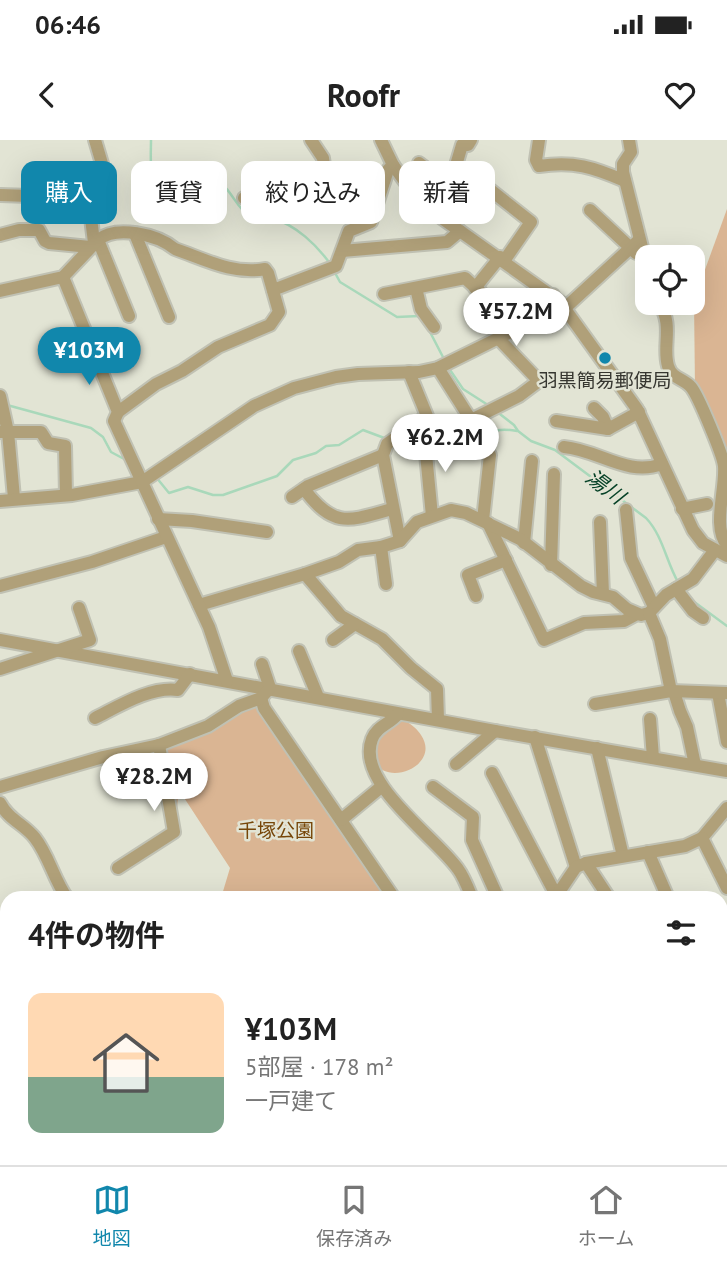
<!DOCTYPE html>
<html lang="ja">
<meta charset="utf-8">
<style>
:root{--surface:#fff;--page:#f2f2f2;--text:#222;--muted:#767676;--line:#e0e0e0;--accent:#1187ac}
body{margin:0;font-family:"PT Sans","Noto Sans JP",sans-serif;background:var(--page);color:var(--text);height:100vh;display:flex;flex-direction:column;font-size:26px;white-space:nowrap}
*{box-sizing:border-box;margin:0}
p{font-size:23px;color:var(--muted)}
.icon{flex:none;width:38px;height:38px;fill:none;stroke:currentColor;stroke-width:2;stroke-linecap:round;stroke-linejoin:round}
.map{position:relative;flex:1;overflow:hidden}
.sheet{position:absolute;left:0px;top:751px;width:728px;height:275px;display:flex;flex-direction:column;background:var(--surface);border-radius:21px 21px 0 0;box-shadow:0 7px 28px #0002}
.sheet>*{flex:none}
.hud{position:absolute;left:21px;top:21px;width:686px;height:63px;display:flex;gap:14px}
.tools{position:absolute;left:635px;top:105px;display:grid;gap:14px}
.tools a{display:grid;place-items:center;width:70px;height:70px;border-radius:14px;background:var(--surface);box-shadow:0 7px 28px #0002;font-size:35px}
.price{position:absolute;translate:-50% -60px;padding:0 16px;border-radius:24px;background:#fff;color:#222;font-size:23px;line-height:46px;filter:drop-shadow(0 2px 4px #0008)}
.price::after{content:'';position:absolute;left:50%;top:42px;width:21px;height:16px;margin-left:-10px;background:inherit;clip-path:polygon(0 0,100% 0,50% 100%)}
.price.selected{background:var(--accent);color:#fff}
ul{padding:0;list-style:none}
li{display:flex;align-items:center;gap:21px;height:175px;padding:0 28px}
li span{display:grid;place-items:center;flex:none;width:196px;height:140px;border-radius:14px;color:#555}
li>.icon{margin-inline-start:auto}
span .icon{width:84px;height:84px;fill:#fffc;stroke-width:1}
li b{font-size:30px}
h2{display:flex;justify-content:space-between;align-items:center;height:84px;padding:0 28px;font-size:30px}
.pill{padding:0 24px;border-radius:14px;background:var(--surface);box-shadow:0 7px 28px #0002;font-size:24px;line-height:63px}
.pill.selected{background:var(--accent);color:#fff}
.status{display:flex;justify-content:space-between;align-items:center;height:49px;padding:0 35px;background:var(--surface);direction:ltr}
.status svg{height:19px;fill:currentColor}
header{display:flex;justify-content:space-between;align-items:center;height:91px;padding:0 28px;background:var(--surface);font-size:32px;font-weight:700}
.menu{display:flex;justify-content:space-around;align-items:center;height:98px;border-top:2px solid var(--line);background:var(--surface);font-size:19px;color:var(--muted)}
.menu a{display:grid;justify-items:center;gap:4px}
.menu .selected{color:var(--accent)}
.map>svg:first-child{display:block}
.green{fill:#dab593}
.lines{fill:none;stroke-linecap:round;stroke-linejoin:round}
.stream{stroke:#a9d8ba;stroke-width:2.5}
.minor-casing{stroke:#c0c1b3;stroke-width:16}
.minor{stroke:#b0a079;stroke-width:12}
.poi-dot{fill:#1187ac;stroke:#e2e4d4;stroke-width:2.5}
.labels{text-anchor:middle;stroke-width:5;stroke-linejoin:round;paint-order:stroke}
.poi-label{font-size:19px;fill:#363630;stroke:#e2e4d4}
.park-label{font-size:19px;fill:#764608;stroke:#e2e4d4}
.water-label{font-size:21px;font-style:italic;fill:#064227;stroke:#e2e4d4}
</style>
<div class="status"><b>06:46</b><svg viewBox="0 0 49 12"><path d="M0 12V9h3v3zM5 12V6h3v6zM10 12V3h3v9zM15 12V0h3v12zM26 1h20v11H26zM47 4h2v5h-2z"/></svg></div>
<header><svg class="icon" aria-label="back" viewBox="0 0 24 24"><path d="M15 5l-7 7 7 7"/></svg>Roofr<svg class="icon" aria-label="heart" viewBox="0 0 24 24"><path d="M12 20l-8-8c-3-5 5-10 8-4 3-6 11-1 8 4z"/></svg></header>
<div class="map">
<svg width="727" height="1025" viewBox="0 0 727 1025">
<rect width="100%" height="100%" fill="#e2e4d4"/>
<g class="green">
<polygon points="727,69 727,323 695,249 694,160"/>
<polygon points="239,566 264,568 394,758 221,758 230,728 179,650 174,692 159,606"/>
<path d="M404 581C412 584 417 589 421 595 442 626 384 649 374 619 372 613 374 603 374 596L393 584Z"/>
</g>
<g class="lines">
<g class="stream">
<path d="M151 0C151 18 148 42 162 55L203 42 223 45C233 54 239 71 251 77 259 81 264 76 272 78 296 85 317 105 331 125"/>
<polyline points="334,131 340,142 397,177 419,176"/>
<polyline points="429,190 445,221"/>
<polyline points="448,227 463,249 488,265"/>
<polyline points="7,265 91,288 103,297 111,312 126,320"/>
<path d="M496 271 514 285 518 291 531 301 555 310 646 378C663 396 666 421 678 442"/>
<path d="M396 305 418 306C438 275 442 291 467 304 483 292 497 287 517 291"/>
<polyline points="156,337 169,353 188,347 213,355 223,355 277,336 293,320 316,313 326,306 339,305 363,290 387,299"/>
<polyline points="693,461 727,486"/>
</g>
<g class="minor-casing">
<g id="minor">
<polyline points="311,0 323,18 326,40 379,56"/>
<polyline points="381,0 393,25 406,43 436,74 560,162 637,269 693,390 703,403 727,416"/>
<path d="M539 0 536 20 539 26C574 21 593 27 625 41"/>
<polyline points="629,0 631,12 623,24 623,32 648,131"/>
<polyline points="419,23 432,33 445,34 450,37 454,32 469,33 531,82 504,121"/>
<polyline points="454,32 462,5 468,5 471,0"/>
<polyline points="0,55 90,58"/>
<polyline points="244,58 259,62 303,57 374,74"/>
<polyline points="590,70 636,113"/>
<polyline points="135,94 169,177"/>
<polyline points="0,95 19,90 39,90 45,101 49,103 90,107"/>
<polyline points="98,100 129,176"/>
<path d="M94 103C91 72 84 55 103 27L95 0"/>
<polyline points="342,111 447,102 460,91"/>
<polyline points="416,148 421,169 434,187"/>
<polyline points="475,148 500,117"/>
<polyline points="273,150 336,126 349,91 371,82 388,30 393,25"/>
<path d="M0 151 63 137 98 100C116 85 157 94 175 109 204 119 233 135 265 129L268 133 279 172 270 185 218 207 182 231 156 244 118 272"/>
<polyline points="384,154 465,138 488,159"/>
<path d="M659 163C674 185 662 206 668 226 672 239 683 238 691 247 698 255 723 315 724 326 726 349 712 387 727 405"/>
<polyline points="565,168 639,100"/>
<polyline points="438,228 471,280 519,256 539,241 498,198"/>
<polyline points="0,256 8,292 14,358"/>
<polyline points="594,268 603,277 608,289"/>
<polyline points="556,281 608,289 639,272"/>
<polyline points="0,292 41,292 48,303 65,306 66,355"/>
<path d="M564 307C599 310 627 337 662 324"/>
<polyline points="420,309 426,314 432,376"/>
<path d="M304 349C334 389 349 381 392 369"/>
<polyline points="292,357 308,346 383,315"/>
<polyline points="0,361 72,355 142,342 114,281 118,272 63,137"/>
<polyline points="682,369 707,364"/>
<polyline points="626,370 631,418 654,467"/>
<polyline points="158,379 192,381 267,392"/>
<polyline points="483,380 490,315"/>
<polyline points="600,382 603,454"/>
<polyline points="488,383 544,500 584,483 624,481 637,474"/>
<polyline points="400,401 383,315 387,304 427,276 409,232"/>
<polyline points="524,403 532,321"/>
<polyline points="381,407 386,444"/>
<polyline points="551,425 554,334"/>
<polyline points="305,434 341,476 382,499 411,528 437,549 438,580"/>
<polyline points="0,446 92,422 166,397"/>
<polyline points="676,449 693,471 703,478"/>
<polyline points="476,456 468,435 506,420"/>
<polyline points="199,465 305,434 339,422 358,410 381,407 400,401 417,382 451,370 466,373 520,399 581,446 593,452 613,457 627,469 641,475 649,473 666,455 693,439 715,410"/>
<polyline points="649,473 660,499 671,551"/>
<polyline points="0,500 495,591 727,631"/>
<polyline points="333,500 355,484"/>
<polyline points="299,511 318,557"/>
<polyline points="0,529 90,500 79,468"/>
<polyline points="227,541 209,487 142,342 254,266 294,248 336,237 358,234 419,232 438,228 523,186 553,155"/>
<polyline points="674,552 680,571 687,587 695,625"/>
<polyline points="718,553 727,602"/>
<polyline points="261,558 264,568 394,758"/>
<polyline points="595,564 671,551 727,553"/>
<path d="M398 574C390 584 377 586 372 599 355 643 436 697 458 729 464 737 468 748 472 758"/>
<path d="M95 578C119 566 151 546 178 550L190 534"/>
<polyline points="650,579 653,618"/>
<polyline points="535,597 576,727"/>
<polyline points="597,608 623,716"/>
<polyline points="456,624 495,591"/>
<polyline points="492,633 556,755"/>
<polyline points="0,647 103,617 159,605 208,586 239,566 261,558 270,548 262,524"/>
<polyline points="433,647 473,677 472,700 498,758"/>
<path d="M0 663C9 680 24 684 35 698 49 716 54 740 67 758"/>
<polyline points="341,680 381,647"/>
<polyline points="702,698 727,668"/>
<polyline points="648,712 668,758"/>
<polyline points="586,723 609,758"/>
<polyline points="118,728 174,692 159,605"/>
<polyline points="555,758 576,727 586,723 685,706 702,698 727,748"/>
<polyline points="0,797 7,824"/>
<polyline points="721,866 727,863"/>
<polyline points="0,869 7,863"/>
<polyline points="721,899 727,891"/>
<polyline points="721,908 727,922"/>
<polyline points="0,937 7,945"/>
<polyline points="721,941 727,937"/>
<polyline points="219,1018 222,1025"/>
<polyline points="503,1018 506,1025"/>
<polyline points="560,1018 562,1025"/>
<polyline points="675,1018 677,1025"/>
<polyline points="135,1025 145,1018"/>
</g>
</g>
<use href="#minor" class="minor"/>
</g>
<circle class="poi-dot" cx="605" cy="218" r="7"/>
<g class="labels">
<g class="poi-label">
<text x="605" y="247">羽黒簡易郵便局</text>
</g>
<g class="park-label">
<text x="276" y="697">千塚公園</text>
</g>
<g class="water-label">
<text transform="translate(605 347) rotate(37)" y="7">湯川</text>
</g>
</g>
</svg>
<div class="tools">
<a><svg class="icon" aria-label="locate" viewBox="0 0 24 24"><circle cx="12" cy="12" r="6"/><path d="M12 2v4M12 18v4M2 12h4M18 12h4"/></svg></a>
</div>
<b class="price" style="left:516px;top:208px">¥57.2M</b>
<b class="price selected" style="left:89px;top:247px">¥103M</b>
<b class="price" style="left:445px;top:334px">¥62.2M</b>
<b class="price" style="left:154px;top:673px">¥28.2M</b>
<div class="hud">
<a class="pill selected">購入</a>
<a class="pill">賃貸</a>
<a class="pill">絞り込み</a>
<a class="pill">新着</a>
</div>
<section class="sheet">
<h2>4件の物件<svg class="icon" aria-label="filters" viewBox="0 0 24 24"><path d="M4 7h16M4 17h16"/><circle cx="9" cy="7" r="2"/><circle cx="15" cy="17" r="2"/></svg></h2>
<ul>
<li><span style="background:linear-gradient(#ffd9b3 60%,#7fa58c 0)"><svg class="icon" aria-label="home" viewBox="0 0 24 24"><path d="M3 11l9-7 9 7M6 9v11h12V9"/></svg></span><div><b>¥103M</b><p>5部屋 · 178 m²</p><p>一戸建て</p></div></li>
</ul>
</section>
</div>
<nav class="menu">
<a class="selected"><svg class="icon" aria-label="map" viewBox="0 0 24 24"><path d="M3 6l6-2 6 2 6-2v14l-6 2-6-2-6 2zM9 4v14M15 6v14"/></svg>地図</a>
<a><svg class="icon" aria-label="saved" viewBox="0 0 24 24"><path d="M7 4h10v16l-5-4-5 4z"/></svg>保存済み</a>
<a><svg class="icon" aria-label="home" viewBox="0 0 24 24"><path d="M3 11l9-7 9 7M6 9v11h12V9"/></svg>ホーム</a>
</nav>
